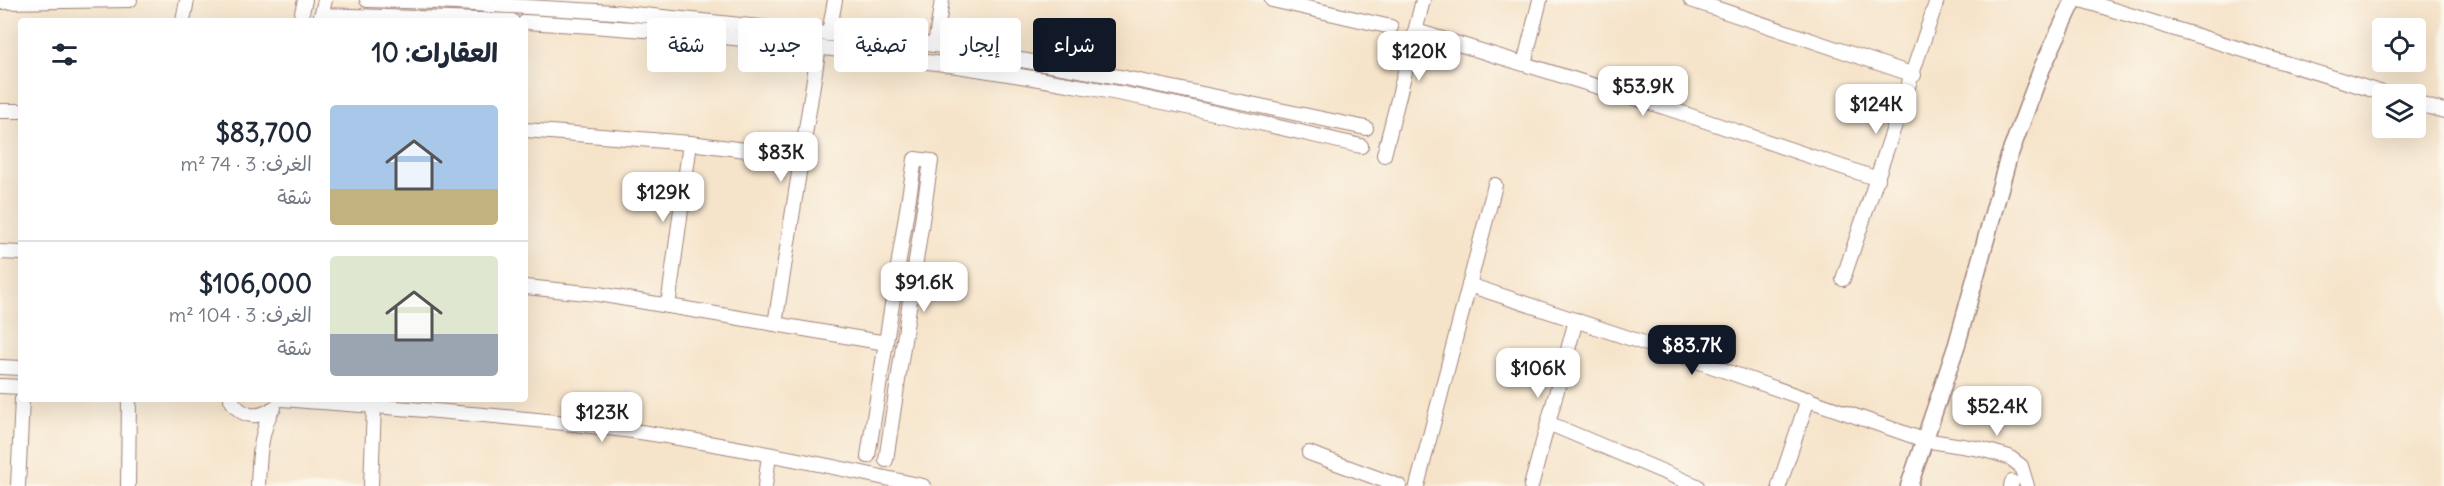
<!DOCTYPE html>
<html lang="ar">
<meta charset="utf-8">
<style>
:root{--surface:#fff;--page:#f2f2f3;--text:#1f2937;--muted:#747a83;--line:#e0e1e3;--accent:#111827}
body{margin:0;font-family:Delius,"Playpen Sans Arabic",sans-serif;background:var(--page);color:var(--text);direction:rtl;height:100vh;display:flex;flex-direction:column;font-size:22px;white-space:nowrap}
*{box-sizing:border-box;margin:0}
p{font-size:20px;color:var(--muted)}
.icon{flex:none;width:33px;height:33px;fill:none;stroke:currentColor;stroke-width:2;stroke-linecap:round;stroke-linejoin:round}
.map{position:relative;flex:1;overflow:hidden;direction:ltr}
.sheet{position:absolute;left:18px;top:18px;width:510px;height:384px;display:flex;flex-direction:column;background:var(--surface);border-radius:6px;box-shadow:0 6px 24px #0002;direction:rtl}
.sheet>*{flex:none}
.top-card{position:absolute;left:546px;top:18px;width:570px;height:54px;direction:rtl;display:flex;gap:12px}
.controls{position:absolute;left:2372px;top:18px;display:grid;gap:12px}
.controls a{display:grid;place-items:center;width:54px;height:54px;border-radius:6px;background:var(--surface);box-shadow:0 6px 24px #0002;font-size:30px}
.price{position:absolute;translate:-50% -51px;padding:0 14px;border-radius:12px;background:#fff;color:#222;font-size:20px;line-height:39px;filter:drop-shadow(0 2px 3px #0008)}
.price::after{content:'';position:absolute;left:50%;top:36px;width:18px;height:14px;margin-left:-9px;background:inherit;clip-path:polygon(0 0,100% 0,50% 100%)}
.price.current{background:var(--accent);color:#fff}
ul{padding:0;list-style:none}
li{display:flex;align-items:center;gap:18px;height:150px;padding:0 30px}
li+li{border-top:2px solid var(--line)}
li span{display:grid;place-items:center;flex:none;width:168px;height:120px;border-radius:6px;color:#555}
li>.icon{margin-inline-start:auto}
span .icon{width:72px;height:72px;fill:#fffc;stroke-width:1}
li b{font-size:26px}
h2{display:flex;justify-content:space-between;align-items:center;height:72px;padding:0 30px;font-size:26px}
.chip{padding:0 21px;border-radius:6px;background:var(--surface);box-shadow:0 6px 24px #0002;font-size:21px;line-height:54px}
.chip.current{background:var(--accent);color:#fff}
.map>svg:first-child{display:block}
.lines{fill:none;stroke-linecap:round;stroke-linejoin:round}
.minor-casing{stroke:#a0827a;stroke-width:16}
.major-casing{stroke:#a0827a;stroke-width:19}
.minor{stroke:#fff;stroke-width:14}
.major{stroke:#fff;stroke-width:16}
</style>
<div class="map">
<svg width="2444" height="486" viewBox="0 0 2444 486">
<rect width="100%" height="100%" fill="#fbf7ec"/>
<filter id="ink" filterUnits="userSpaceOnUse"><feTurbulence type="fractalNoise" baseFrequency=".0167" numOctaves="2"/><feDisplacementMap in="SourceGraphic" scale="12" xChannelSelector="R" yChannelSelector="G"/><feConvolveMatrix kernelMatrix="1 2 1 2 8 2 1 2 1" color-interpolation-filters="sRGB"/></filter>
<filter id="wash" filterUnits="userSpaceOnUse"><feTurbulence type="fractalNoise" baseFrequency=".008" numOctaves="4" result="noise"/><feDisplacementMap in="SourceGraphic" scale="24" xChannelSelector="R" yChannelSelector="G"/><feGaussianBlur stdDeviation="1.35" result="paint"/><feColorMatrix in="noise" values="0 0 0 0 0 0 0 0 0 0 0 0 0 0 0 0 0 1.4 0 .05"/><feComposite in="paint" operator="in"/></filter>
<g filter="url(#wash)">
<rect width="100%" height="100%" fill="#f6e4ca"/>
</g>
<g filter="url(#ink)">
<g class="lines">
<g class="minor-casing">
<g id="minor">
<polyline points="367,0 438,2 614,12 935,45 1125,78 1366,128"/>
<polyline points="1272,0 1391,27"/>
<polyline points="1691,0 1914,75"/>
<polyline points="2081,0 2386,94"/>
<polyline points="0,2 130,0"/>
<polyline points="321,15 512,21"/>
<polyline points="183,21 187,0"/>
<polyline points="300,21 305,0"/>
<polyline points="320,21 325,0"/>
<path d="M525 22C716 32 907 55 1096 89 1185 105 1273 126 1361 146"/>
<polyline points="1416,31 1664,107 1878,179"/>
<polyline points="829,33 835,0"/>
<polyline points="935,45 942,0"/>
<polyline points="1524,64 1540,0"/>
<polyline points="2415,103 2444,111"/>
<polyline points="0,111 21,111"/>
<polyline points="525,130 690,143 801,157"/>
<polyline points="1384,155 1423,0"/>
<polyline points="0,252 21,253"/>
<polyline points="1843,279 1937,0"/>
<polyline points="1469,285 1665,350 1924,440 1981,449 2009,457 2021,466 2027,486"/>
<polyline points="525,287 598,294 886,343"/>
<polyline points="668,306 690,143"/>
<polyline points="775,324 819,47"/>
<polyline points="0,367 21,368"/>
<polyline points="0,386 21,387"/>
<path d="M231 399C240 417 258 420 274 408"/>
<path d="M281 399C399 408 516 416 633 431 731 445 827 465 923 486"/>
<polyline points="1548,423 1697,486"/>
<polyline points="1309,453 1399,486"/>
<polyline points="868,456 915,159 931,161 886,460"/>
<polyline points="18,486 22,399"/>
<polyline points="128,486 129,399"/>
<path d="M258 486C259 458 260 435 272 409"/>
<polyline points="371,486 374,406"/>
<polyline points="765,486 769,455"/>
<polyline points="1417,486 1495,185"/>
<polyline points="1531,486 1576,320"/>
<polyline points="1779,486 1808,399"/>
<polyline points="2011,486 2012,482"/>
</g>
</g>
<g class="major-casing">
<polyline id="major" points="1909,486 1957,344 2008,159 2042,68 2074,0"/>
</g>
<use href="#minor" class="minor"/>
<use href="#major" class="major"/>
</g>
</g>
</svg>
<div class="controls">
<a><svg class="icon" aria-label="locate" viewBox="0 0 24 24"><circle cx="12" cy="12" r="6"/><path d="M12 2v4M12 18v4M2 12h4M18 12h4"/></svg></a>
<a><svg class="icon" aria-label="layers" viewBox="0 0 24 24"><path d="M12 4l9 5-9 5-9-5zM3 14l9 5 9-5"/></svg></a>
</div>
<b class="price" style="left:1419px;top:82px">$120K</b>
<b class="price" style="left:1643px;top:117px">$53.9K</b>
<b class="price" style="left:1876px;top:135px">$124K</b>
<b class="price" style="left:781px;top:183px">$83K</b>
<b class="price" style="left:663px;top:223px">$129K</b>
<b class="price" style="left:924px;top:313px">$91.6K</b>
<b class="price current" style="left:1692px;top:376px">$83.7K</b>
<b class="price" style="left:1538px;top:399px">$106K</b>
<b class="price" style="left:1997px;top:437px">$52.4K</b>
<b class="price" style="left:602px;top:443px">$123K</b>
<div class="top-card">
<a class="chip current">شراء</a>
<a class="chip">إيجار</a>
<a class="chip">تصفية</a>
<a class="chip">جديد</a>
<a class="chip">شقة</a>
</div>
<section class="sheet">
<h2>العقارات: 10<svg class="icon" aria-label="filters" viewBox="0 0 24 24"><path d="M4 7h16M4 17h16"/><circle cx="9" cy="7" r="2"/><circle cx="15" cy="17" r="2"/></svg></h2>
<ul>
<li><span style="background:linear-gradient(#a9c7e8 70%,#c2b280 0)"><svg class="icon" aria-label="home" viewBox="0 0 24 24"><path d="M3 11l9-7 9 7M6 9v11h12V9"/></svg></span><div><b>$83,700</b><p>الغرف: 3 · 74 m²</p><p>شقة</p></div></li>
<li><span style="background:linear-gradient(#dfe7d0 65%,#9aa5b1 0)"><svg class="icon" aria-label="home" viewBox="0 0 24 24"><path d="M3 11l9-7 9 7M6 9v11h12V9"/></svg></span><div><b>$106,000</b><p>الغرف: 3 · 104 m²</p><p>شقة</p></div></li>
</ul>
</section>
</div>
